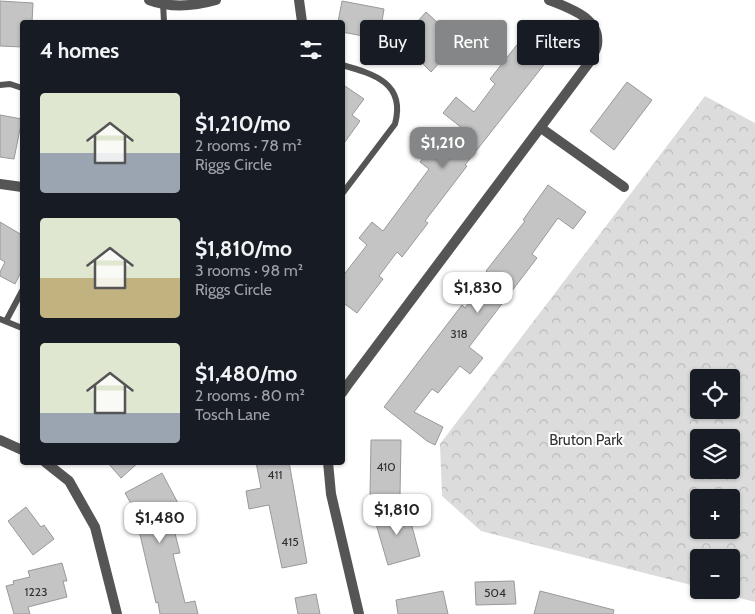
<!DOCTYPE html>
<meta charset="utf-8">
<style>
:root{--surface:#171b24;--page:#242831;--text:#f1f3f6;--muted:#9ea1a6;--accent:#858687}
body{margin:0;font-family:Cabin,sans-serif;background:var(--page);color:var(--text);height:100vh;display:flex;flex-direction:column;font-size:19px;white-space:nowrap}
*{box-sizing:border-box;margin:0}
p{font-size:16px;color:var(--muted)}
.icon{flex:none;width:28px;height:28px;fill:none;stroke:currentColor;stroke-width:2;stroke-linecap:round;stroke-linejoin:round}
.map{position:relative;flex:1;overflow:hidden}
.side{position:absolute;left:20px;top:20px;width:325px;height:445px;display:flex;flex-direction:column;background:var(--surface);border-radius:5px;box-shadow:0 1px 4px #0004}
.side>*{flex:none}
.banner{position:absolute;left:360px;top:20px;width:320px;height:45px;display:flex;gap:10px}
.fabs{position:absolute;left:690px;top:369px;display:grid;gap:10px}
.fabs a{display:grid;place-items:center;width:50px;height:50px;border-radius:5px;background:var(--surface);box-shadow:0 1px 4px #0004;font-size:25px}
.price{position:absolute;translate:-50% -42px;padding:0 11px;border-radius:10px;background:#fff;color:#222;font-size:16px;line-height:32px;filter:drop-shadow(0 1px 2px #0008)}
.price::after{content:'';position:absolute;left:50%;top:30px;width:15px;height:11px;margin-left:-8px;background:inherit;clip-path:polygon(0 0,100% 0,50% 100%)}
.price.selected{background:var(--accent);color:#fff}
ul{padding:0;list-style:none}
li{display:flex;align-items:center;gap:15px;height:125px;padding:0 20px}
li span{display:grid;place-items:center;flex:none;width:140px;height:100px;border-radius:5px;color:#555}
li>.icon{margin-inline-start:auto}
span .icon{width:60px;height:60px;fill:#fffc;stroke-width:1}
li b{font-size:21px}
h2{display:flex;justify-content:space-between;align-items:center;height:60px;padding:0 20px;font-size:21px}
.pill{padding:0 18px;border-radius:5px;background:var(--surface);box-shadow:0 1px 4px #0004;font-size:18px;line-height:45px}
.pill.selected{background:var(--accent);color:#fff}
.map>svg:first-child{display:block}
.forest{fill:url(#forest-crowns);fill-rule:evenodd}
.building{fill:#c4c4c4;stroke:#999}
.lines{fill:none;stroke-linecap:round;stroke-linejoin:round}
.lane{stroke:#555;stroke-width:6}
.street{stroke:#555;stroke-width:10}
.labels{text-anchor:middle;stroke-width:4;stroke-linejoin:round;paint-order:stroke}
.number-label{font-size:12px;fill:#313131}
.park-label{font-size:15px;fill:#333;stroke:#fff}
</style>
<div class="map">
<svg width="755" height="614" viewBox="0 0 755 614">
<defs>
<pattern id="forest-crowns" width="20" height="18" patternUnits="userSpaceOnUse" patternTransform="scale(1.25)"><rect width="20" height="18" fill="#dcdcdc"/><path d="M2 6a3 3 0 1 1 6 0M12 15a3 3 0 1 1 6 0" fill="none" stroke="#bbb"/></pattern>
</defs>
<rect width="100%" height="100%" fill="#fff"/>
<path class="forest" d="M705 96 755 123V602L710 590H731V558H699V587L481 531 442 496 440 444ZM699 378H731V410H699ZM699 438H731V470H699ZM699 498H731V530H699Z"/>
<g class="building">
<polygon points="0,1 33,3 32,22 22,22 22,47 0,46"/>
<polygon points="342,1 384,9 379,39 342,32 342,22 338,22"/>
<polygon points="426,12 448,32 439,42 450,51 431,72 421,62 422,61 400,41"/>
<polygon points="531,27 545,38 541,42 554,52 465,165 467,166 425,221 428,223 402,257 397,252 379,276 383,279 357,313 342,302 342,277 367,245 359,238 372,222 383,231 429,169 420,162 436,142 446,149 462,128 443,113 456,97 474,112 495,84 490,79"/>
<polygon points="627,82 652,100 614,150 590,131"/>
<polygon points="342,84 364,99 352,115 360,121 342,146"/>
<polygon points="0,115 22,119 14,159 0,157"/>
<polygon points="548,185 586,212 573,229 558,218 532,254 537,258 469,347 483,358 470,374 460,366 438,393 432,389 414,412 443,427 435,445 427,441 384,407 462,305 465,308 491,275 486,271 525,221 523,220"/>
<polygon points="0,222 22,235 22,270 15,284 0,276 0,272 5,262 0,259"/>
<polygon points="371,440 401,440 400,495 370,495"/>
<polygon points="107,462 139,462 121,478"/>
<polygon points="256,462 289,462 307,563 282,568 269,505 249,509 246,491 261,488"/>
<polygon points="162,473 179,505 169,510 180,553 173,554 185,603 195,601 198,614 160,614 158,602 156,603 138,526 143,525 125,493"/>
<polygon points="26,507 41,527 44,525 54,539 33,555 8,521"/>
<polygon points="407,508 420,556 388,565 374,517"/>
<polygon points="62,563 67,581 63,581 67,597 28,607 30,614 14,614 6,586 14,584 13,581 30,577 28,571"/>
<polygon points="514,581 516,604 476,605 475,582"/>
<polygon points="443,591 448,614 398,614 396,600"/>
<polygon points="540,591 614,610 613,614 534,614"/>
<polygon points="316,594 320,614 298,614 295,598"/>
</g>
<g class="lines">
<g class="lane">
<polyline points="163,3 164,22"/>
<path d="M342 65C374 74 406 83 395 124L342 194"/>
<polyline points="0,85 10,84 22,88"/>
<polyline points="0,319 22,328"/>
<polyline points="6,321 22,291"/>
</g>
<g class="street">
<path d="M149 0C170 8 195 6 216 0"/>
<polyline points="299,0 302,22"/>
<polyline points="541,128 624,187"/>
<polyline points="0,184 22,187"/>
<path d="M342 393 349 383 591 60C593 55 596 50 597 45 601 18 569 8 549 0"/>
<polyline points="0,440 22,450"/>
<polyline points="45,462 69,481 95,527 117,614"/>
<polyline points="328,462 331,494 359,614"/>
</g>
</g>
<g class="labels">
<g class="number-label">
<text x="459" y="338">318</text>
<text x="386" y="471">410</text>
<text x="275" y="479">411</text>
<text x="290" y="546">415</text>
<text x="36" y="596">1223</text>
<text x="495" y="597">504</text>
</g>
<g class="park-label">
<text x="586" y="445">Bruton Park</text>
</g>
</g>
</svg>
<div class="fabs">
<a><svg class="icon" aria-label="locate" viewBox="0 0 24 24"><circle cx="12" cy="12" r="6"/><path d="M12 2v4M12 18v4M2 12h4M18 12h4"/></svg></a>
<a><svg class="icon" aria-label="layers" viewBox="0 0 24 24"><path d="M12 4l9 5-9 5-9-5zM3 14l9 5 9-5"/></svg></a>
<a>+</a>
<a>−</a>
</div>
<b class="price selected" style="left:443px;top:169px">$1,210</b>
<b class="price" style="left:478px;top:314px">$1,830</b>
<b class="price" style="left:397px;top:536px">$1,810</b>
<b class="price" style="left:160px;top:544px">$1,480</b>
<div class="banner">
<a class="pill">Buy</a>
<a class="pill selected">Rent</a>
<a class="pill">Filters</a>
</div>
<section class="side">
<h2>4 homes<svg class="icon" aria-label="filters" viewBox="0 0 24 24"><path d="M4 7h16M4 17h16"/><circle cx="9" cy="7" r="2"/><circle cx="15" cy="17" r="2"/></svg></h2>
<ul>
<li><span style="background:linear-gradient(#dfe7d0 60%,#9aa5b1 0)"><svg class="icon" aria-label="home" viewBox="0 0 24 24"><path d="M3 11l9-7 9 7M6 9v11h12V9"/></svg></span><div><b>$1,210/mo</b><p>2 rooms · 78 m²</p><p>Riggs Circle</p></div></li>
<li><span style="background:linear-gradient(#dfe7d0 60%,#c2b280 0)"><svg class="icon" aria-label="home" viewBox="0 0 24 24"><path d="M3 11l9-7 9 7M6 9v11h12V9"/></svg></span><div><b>$1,810/mo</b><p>3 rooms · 98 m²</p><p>Riggs Circle</p></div></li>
<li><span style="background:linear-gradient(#dfe7d0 70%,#9aa5b1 0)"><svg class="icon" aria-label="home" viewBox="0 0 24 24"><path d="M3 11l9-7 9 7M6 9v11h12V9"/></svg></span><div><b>$1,480/mo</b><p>2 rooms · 80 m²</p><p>Tosch Lane</p></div></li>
</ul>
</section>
</div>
